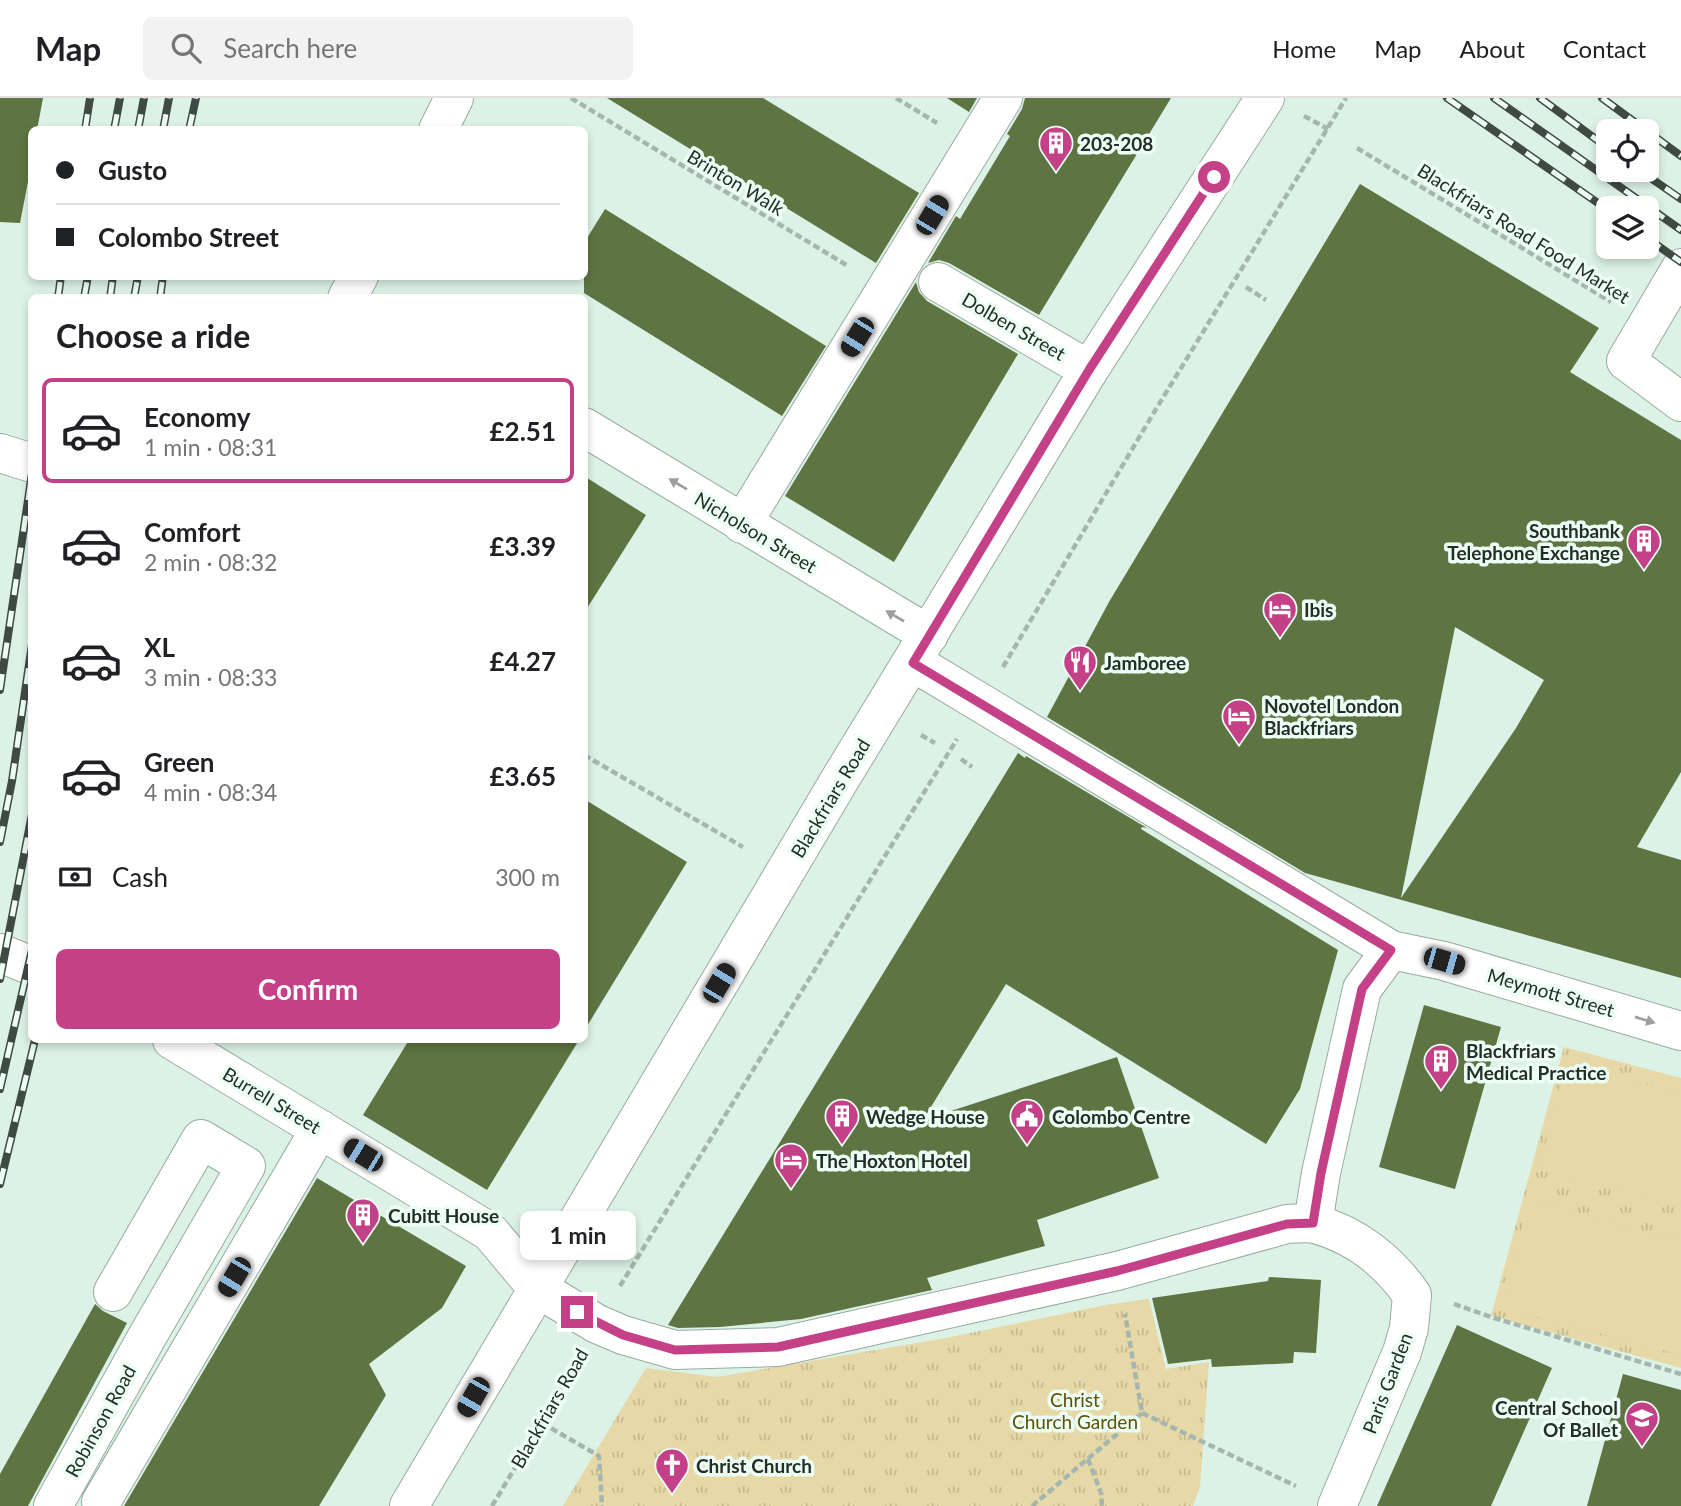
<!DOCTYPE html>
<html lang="en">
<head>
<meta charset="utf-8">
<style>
	body { margin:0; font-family:Lato,sans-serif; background:#f2f2f2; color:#202124; height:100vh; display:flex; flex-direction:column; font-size:26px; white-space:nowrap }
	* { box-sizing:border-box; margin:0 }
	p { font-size:23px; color:#757577 }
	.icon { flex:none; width:38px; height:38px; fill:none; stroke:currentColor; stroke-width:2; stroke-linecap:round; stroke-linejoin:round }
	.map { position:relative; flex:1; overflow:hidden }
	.details { position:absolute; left:28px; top:196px; width:560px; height:749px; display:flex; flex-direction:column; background:#fff; border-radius:10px; box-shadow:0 4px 10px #0003 }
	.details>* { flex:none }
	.hud { position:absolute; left:28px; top:28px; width:560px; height:154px; border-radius:10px; box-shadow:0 4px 10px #0003; display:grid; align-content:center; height:154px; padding:0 28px; background:#fff }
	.buttons { position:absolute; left:1596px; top:21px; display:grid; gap:14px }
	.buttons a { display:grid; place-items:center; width:63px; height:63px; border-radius:10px; background:#fff; box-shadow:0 4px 10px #0003; font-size:35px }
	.end { position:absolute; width:32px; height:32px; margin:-16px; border:9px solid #c44188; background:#fff; box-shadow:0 0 0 4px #fff }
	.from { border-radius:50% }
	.bubble { position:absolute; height:49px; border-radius:10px; background:#fff; box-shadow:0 4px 10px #0003; font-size:23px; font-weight:700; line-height:49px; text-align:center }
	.car { position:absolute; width:21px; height:42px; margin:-21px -10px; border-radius:9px; box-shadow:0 0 5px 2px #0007; background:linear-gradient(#222 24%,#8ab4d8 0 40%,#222 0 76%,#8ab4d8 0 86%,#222 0) }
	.hud b { display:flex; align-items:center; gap:24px; height:66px; font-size:26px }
	.hud b+b { border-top:2px solid #e0e0e0 }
	.hud i { width:18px; height:18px; background:#202124 }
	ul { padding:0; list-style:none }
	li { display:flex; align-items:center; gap:21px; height:105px; margin:0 14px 10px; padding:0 14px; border:4px solid transparent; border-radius:10px }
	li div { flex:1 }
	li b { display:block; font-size:26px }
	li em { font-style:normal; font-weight:700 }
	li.current { border-color:#c44188 }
	li>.icon { width:63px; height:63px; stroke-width:1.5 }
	h2 { padding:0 28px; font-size:32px; line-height:84px }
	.pay { display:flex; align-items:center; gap:18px; height:77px; padding:0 28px; font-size:26px }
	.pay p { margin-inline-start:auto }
	.action { display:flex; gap:14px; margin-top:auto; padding:14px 28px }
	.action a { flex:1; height:80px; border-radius:10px; background:#c44188; color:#fff; font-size:28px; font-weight:700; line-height:80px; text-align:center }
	header { display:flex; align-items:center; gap:42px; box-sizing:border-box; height:98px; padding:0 35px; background:#fff; border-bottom:2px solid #e0e0e0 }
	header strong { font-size:33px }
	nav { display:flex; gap:38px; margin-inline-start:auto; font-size:24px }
	.search { width:490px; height:63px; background:#f2f2f2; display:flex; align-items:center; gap:18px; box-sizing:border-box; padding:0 24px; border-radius:10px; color:#757577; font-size:26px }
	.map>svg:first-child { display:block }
	.park { fill:url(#park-tufts) }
	.pitch { fill:#e6d8a7 }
	.building { fill:#5e7442; fill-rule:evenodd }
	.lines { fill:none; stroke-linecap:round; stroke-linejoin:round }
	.minor-casing { stroke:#97aba0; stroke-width:40 }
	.major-casing { stroke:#97aba0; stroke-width:40 }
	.path { stroke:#a5b6ae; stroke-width:4.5; stroke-dasharray:7 3.5; stroke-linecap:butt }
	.minor { stroke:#fff; stroke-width:38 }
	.major { stroke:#fff; stroke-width:38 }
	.rail-casing { stroke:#404a45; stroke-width:8 }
	.rail { stroke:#edfff5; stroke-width:5; stroke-dasharray:16; stroke-linecap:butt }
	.oneway { fill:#9da09f }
	.route { stroke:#c44188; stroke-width:9 }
	.labels { text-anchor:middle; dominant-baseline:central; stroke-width:7; stroke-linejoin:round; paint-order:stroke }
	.poi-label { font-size:19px; font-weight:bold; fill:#252d29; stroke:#edfff5; text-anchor:start }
	.street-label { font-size:19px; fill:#252d29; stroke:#edfff5 }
	.park-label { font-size:19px; fill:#604f06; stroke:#edfff5 }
</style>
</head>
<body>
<header>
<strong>Map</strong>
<div class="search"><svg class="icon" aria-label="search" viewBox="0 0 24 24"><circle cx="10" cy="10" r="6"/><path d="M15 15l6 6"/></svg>Search here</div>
<nav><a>Home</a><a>Map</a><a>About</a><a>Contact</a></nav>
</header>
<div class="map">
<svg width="1681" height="1408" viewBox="0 0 1681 1408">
	<defs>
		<pattern id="park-tufts" width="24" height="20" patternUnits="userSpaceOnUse" patternTransform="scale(1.75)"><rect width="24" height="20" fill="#e6d8a7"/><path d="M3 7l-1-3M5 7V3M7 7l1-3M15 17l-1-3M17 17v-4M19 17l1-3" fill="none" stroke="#c5ba90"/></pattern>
	</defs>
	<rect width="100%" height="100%" fill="#ddf2e7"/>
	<path class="park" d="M1564,949L1681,980V1270L1491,1218Z
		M1149,1201L1166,1271L1209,1264L1200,1389L1193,1408H563L646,1270L717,1279L946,1240L1106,1207Z"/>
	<path class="pitch" d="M1566,965L1681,995V1110L1539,1072Z
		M1529,1103L1681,1142V1257L1501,1209Z"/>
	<path class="building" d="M0,0H43L37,32H32V63L20,125L0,124Z
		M607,0H763L919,95L876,165Z
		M947,0H977L969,14Z
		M1025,0H1171L1039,217L949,165L939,162L928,165L956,118L960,121L1010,38L1007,36L1022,11Z
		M1360,86L1599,230L1570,274L1681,342V674L1637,749L1681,762V880L1305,775L1047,619L1109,504ZM1455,529L1544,582L1516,630L1401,800Z
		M605,111L826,248L782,318L584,195V145Z
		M916,184L919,194L927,203L1018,256L894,464L785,398Z
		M584,378L646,417L584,515Z
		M1018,655L1025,660L1026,658L1147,730L1142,729L1141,731L1338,852L1300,991L1266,1046L1006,886L923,1022L1117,959L1159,1080L1037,1122L1045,1148L927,1180L932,1192L801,1221L720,1229L678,1230L668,1227Z
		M584,701L687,764L584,933Z
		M1424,907L1501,929L1455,1091L1379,1069Z
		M409,942H579L487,1092L363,1017Z
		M317,1080L466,1168L442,1210L369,1266L386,1297L319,1408H124Z
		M1269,1179L1321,1182L1316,1255L1294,1254L1293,1265L1212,1269L1211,1261L1168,1266L1152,1200L1268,1183Z
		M95,1206L103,1213L127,1225L28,1408H0V1376Z
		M1457,1227L1552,1270L1491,1408H1377Z
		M1623,1276L1681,1292V1408H1587Z"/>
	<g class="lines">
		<g class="minor-casing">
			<path id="minor" d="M438,32L454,0
				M1681,170L1626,263L1681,304
				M938,184L1089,272
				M347,200L359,178
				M584,329L929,537
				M0,355L32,365
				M742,426L1003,0
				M913,564L1391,852L1444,863L1681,933
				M0,855L32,868
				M172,942L490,1134L537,1190L597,1226L623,1237L675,1252L778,1249L1117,1173L1287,1126C1296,1126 1307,1124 1315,1126C1356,1137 1389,1164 1412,1197L1409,1230L1402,1254L1337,1408
				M1313,1125L1321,1075L1362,891L1391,852
				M101,1404L320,1031
				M53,1408L148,1237L246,1068L201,1041L113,1194"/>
		</g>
		<g class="major-casing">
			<path id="major" d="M409,1408L839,683L1089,272L1265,0"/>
		</g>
		<path class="path" d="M571,0L848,168
			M896,0L937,25
			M1304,18L1328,31
			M1357,50L1611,204
			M1246,189L1266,202
			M1003,569L1156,311L1346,0
			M921,637L935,645
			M584,657L743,749
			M961,661L972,669
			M620,1188L957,641
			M1454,1206L1494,1220L1681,1276
			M1142,1315L1296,1388
			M542,1325L599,1358L602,1408
			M1088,1361L1101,1395L1102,1408
			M492,1408L542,1325L575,1265
			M1032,1408L1142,1315L1125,1216"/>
		<use href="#minor" class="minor"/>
		<use href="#major" class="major"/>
		<g class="rail-casing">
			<path id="rail" d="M1447,0L1608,112
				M1494,0L1681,132
				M1540,0L1608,50
				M1602,0L1681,58
				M85,32L90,0
				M114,32L120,0
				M138,32L144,0
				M163,32L169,0
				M189,32L196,0
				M1639,72L1681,101
				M1647,140L1681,164
				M58,200L61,178
				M84,200L88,178
				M110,200L113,178
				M134,200L138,178
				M160,200L163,178
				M0,592L32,375
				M0,744L12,683L32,546
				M0,881L32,716
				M0,991L32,852
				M0,1086L35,942"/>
		</g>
		<use href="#rail" class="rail"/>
	</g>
	<defs><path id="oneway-solid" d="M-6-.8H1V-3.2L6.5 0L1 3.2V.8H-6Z" transform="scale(1.75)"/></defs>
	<g class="oneway">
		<use href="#oneway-solid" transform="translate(678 386) rotate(-149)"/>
		<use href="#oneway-solid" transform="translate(895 518) rotate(-150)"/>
		<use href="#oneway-solid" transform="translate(1645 922) rotate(17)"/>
	</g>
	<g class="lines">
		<path class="route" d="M577,1214L623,1237L675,1252L778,1249L1117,1173L1287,1126L1313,1125L1321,1075L1362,891L1391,852L913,565L1089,272L1214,79"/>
	</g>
	<defs>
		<g id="building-pin" transform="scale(1.75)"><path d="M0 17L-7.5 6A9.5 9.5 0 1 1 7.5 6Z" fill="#c44188" stroke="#edfff5"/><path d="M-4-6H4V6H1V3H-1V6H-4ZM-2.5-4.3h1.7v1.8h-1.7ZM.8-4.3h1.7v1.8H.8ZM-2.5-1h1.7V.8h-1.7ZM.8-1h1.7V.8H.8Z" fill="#fff"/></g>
		<g id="hotel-pin" transform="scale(1.75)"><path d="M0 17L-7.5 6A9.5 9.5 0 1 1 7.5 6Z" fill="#c44188" stroke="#edfff5"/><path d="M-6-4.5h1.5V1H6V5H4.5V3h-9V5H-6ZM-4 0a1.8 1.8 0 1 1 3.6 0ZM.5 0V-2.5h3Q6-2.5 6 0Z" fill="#fff"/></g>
		<g id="restaurant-pin" transform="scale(1.75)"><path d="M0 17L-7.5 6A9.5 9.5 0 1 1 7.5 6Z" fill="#c44188" stroke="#edfff5"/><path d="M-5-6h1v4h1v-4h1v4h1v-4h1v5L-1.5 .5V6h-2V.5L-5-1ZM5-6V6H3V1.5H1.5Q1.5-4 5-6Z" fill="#fff"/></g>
		<g id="civic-pin" transform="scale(1.75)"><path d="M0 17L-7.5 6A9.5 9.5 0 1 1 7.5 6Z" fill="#c44188" stroke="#edfff5"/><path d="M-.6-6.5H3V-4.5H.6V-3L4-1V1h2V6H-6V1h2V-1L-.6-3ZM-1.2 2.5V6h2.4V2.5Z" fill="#fff"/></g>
		<g id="university-pin" transform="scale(1.75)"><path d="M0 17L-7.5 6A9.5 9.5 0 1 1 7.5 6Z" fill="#c44188" stroke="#edfff5"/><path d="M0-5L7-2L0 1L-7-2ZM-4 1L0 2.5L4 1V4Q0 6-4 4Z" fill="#fff"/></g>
		<g id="church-pin" transform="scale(1.75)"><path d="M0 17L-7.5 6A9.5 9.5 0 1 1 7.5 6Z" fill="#c44188" stroke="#edfff5"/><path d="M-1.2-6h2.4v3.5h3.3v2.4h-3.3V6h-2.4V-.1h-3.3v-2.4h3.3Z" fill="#fff"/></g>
	</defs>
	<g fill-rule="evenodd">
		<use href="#building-pin" x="1056" y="45"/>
		<use href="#building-pin" x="1644" y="443"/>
		<use href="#hotel-pin" x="1280" y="511"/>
		<use href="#restaurant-pin" x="1080" y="564"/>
		<use href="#hotel-pin" x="1239" y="618"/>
		<use href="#building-pin" x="1441" y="963"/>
		<use href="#building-pin" x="842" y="1018"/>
		<use href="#civic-pin" x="1027" y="1018"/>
		<use href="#hotel-pin" x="791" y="1062"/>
		<use href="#building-pin" x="363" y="1117"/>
		<use href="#university-pin" x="1642" y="1320"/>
		<use href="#church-pin" x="672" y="1367"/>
	</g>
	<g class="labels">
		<g class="poi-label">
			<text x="1080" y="45">203-208</text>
			<text x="1620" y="432" text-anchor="end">Southbank<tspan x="1620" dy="22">Telephone Exchange</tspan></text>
			<text x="1304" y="511">Ibis</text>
			<text x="1104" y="564">Jamboree</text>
			<text x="1264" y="607">Novotel London<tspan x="1264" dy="22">Blackfriars</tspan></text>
			<text x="1466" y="952">Blackfriars<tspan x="1466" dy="22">Medical Practice</tspan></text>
			<text x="866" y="1018">Wedge House</text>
			<text x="1052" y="1018">Colombo Centre</text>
			<text x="816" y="1062">The Hoxton Hotel</text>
			<text x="388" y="1117">Cubitt House</text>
			<text x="1618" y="1309" text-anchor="end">Central School<tspan x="1618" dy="22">Of Ballet</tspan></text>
			<text x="696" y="1367">Christ Church</text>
		</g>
		<g class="street-label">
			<text transform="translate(736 84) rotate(31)">Brinton Walk</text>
			<text transform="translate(1524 135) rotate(32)">Blackfriars Road Food Market</text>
			<text transform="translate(1014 228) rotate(30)">Dolben Street</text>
			<text transform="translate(756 434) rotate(31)">Nicholson Street</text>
			<text transform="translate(830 700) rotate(-59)">Blackfriars Road</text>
			<text transform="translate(1551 894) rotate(16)">Meymott Street</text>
			<text transform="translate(272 1002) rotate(31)">Burrell Street</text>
			<text transform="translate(1387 1285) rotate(-69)">Paris Garden</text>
			<text transform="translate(549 1310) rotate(-60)">Blackfriars Road</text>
			<text transform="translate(100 1323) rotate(-61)">Robinson Road</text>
		</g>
		<g class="park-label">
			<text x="1075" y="1301">Christ<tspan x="1075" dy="22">Church Garden</tspan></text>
		</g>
	</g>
</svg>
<div class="buttons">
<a><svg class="icon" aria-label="locate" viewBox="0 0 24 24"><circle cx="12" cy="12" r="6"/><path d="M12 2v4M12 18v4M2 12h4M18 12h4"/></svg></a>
<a><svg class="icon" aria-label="layers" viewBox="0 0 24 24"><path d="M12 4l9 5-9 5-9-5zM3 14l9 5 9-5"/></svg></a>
</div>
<i class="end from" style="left:1214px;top:79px"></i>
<i class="end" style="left:577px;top:1214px"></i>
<div class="bubble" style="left:520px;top:1113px;width:116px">1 min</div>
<i class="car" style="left:932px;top:117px;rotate:31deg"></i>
<i class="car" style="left:857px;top:239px;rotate:212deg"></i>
<i class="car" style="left:1444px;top:863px;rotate:106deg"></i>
<i class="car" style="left:719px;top:885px;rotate:31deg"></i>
<i class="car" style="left:363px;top:1057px;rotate:301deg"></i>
<i class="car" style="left:234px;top:1179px;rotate:211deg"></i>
<i class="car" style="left:473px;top:1299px;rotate:210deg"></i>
<div class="hud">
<b><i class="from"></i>Gusto</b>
<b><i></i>Colombo Street</b>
</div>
<section class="details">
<h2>Choose a ride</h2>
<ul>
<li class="current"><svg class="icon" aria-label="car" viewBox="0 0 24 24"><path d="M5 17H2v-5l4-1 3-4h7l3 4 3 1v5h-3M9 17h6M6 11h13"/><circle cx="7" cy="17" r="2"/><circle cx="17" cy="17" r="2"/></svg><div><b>Economy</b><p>1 min · 08:31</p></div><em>£2.51</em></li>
<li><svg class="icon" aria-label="car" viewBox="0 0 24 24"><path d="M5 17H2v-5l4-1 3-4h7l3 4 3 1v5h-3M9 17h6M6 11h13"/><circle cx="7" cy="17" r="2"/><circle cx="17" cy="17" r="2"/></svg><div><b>Comfort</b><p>2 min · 08:32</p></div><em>£3.39</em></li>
<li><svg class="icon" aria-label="car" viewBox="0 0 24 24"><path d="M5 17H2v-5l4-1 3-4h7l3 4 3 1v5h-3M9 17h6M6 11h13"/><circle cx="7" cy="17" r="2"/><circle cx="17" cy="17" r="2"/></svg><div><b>XL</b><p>3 min · 08:33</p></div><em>£4.27</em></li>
<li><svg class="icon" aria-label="car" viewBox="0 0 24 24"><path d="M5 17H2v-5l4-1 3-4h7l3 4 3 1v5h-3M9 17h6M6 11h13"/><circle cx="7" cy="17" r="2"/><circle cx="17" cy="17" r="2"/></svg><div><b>Green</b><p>4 min · 08:34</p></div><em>£3.65</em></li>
</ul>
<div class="pay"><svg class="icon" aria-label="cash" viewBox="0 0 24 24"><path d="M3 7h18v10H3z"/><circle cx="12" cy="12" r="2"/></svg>Cash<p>300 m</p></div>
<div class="action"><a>Confirm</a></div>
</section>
</div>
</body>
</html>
